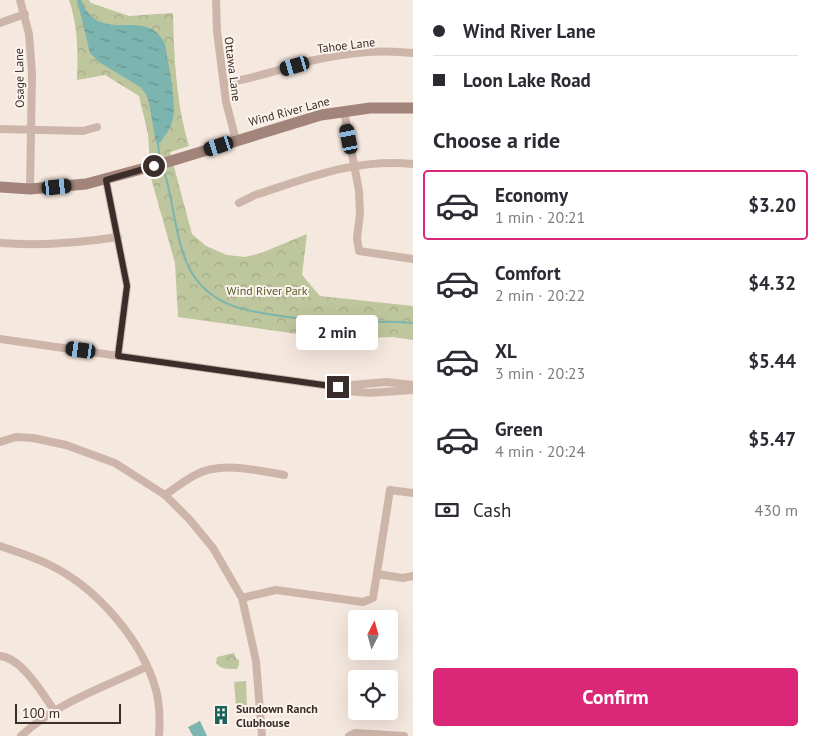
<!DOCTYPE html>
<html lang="en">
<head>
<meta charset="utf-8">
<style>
	body { margin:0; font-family:"PT Sans",sans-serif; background:#f2f2f3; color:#2b2b33; height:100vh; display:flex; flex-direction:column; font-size:19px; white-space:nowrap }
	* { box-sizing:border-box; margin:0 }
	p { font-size:16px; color:#7c7c81 }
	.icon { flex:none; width:28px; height:28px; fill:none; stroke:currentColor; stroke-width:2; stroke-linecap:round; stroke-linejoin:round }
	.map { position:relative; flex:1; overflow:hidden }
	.side { display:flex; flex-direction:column; background:#fff; width:405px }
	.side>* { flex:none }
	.top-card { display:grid; align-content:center; height:110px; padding:0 20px; background:#fff }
	.needle { width:32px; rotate:6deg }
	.fabs { position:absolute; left:348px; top:610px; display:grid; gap:10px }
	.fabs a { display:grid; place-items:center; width:50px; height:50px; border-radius:5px; background:#fff; box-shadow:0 5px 20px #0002; font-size:25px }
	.scale { position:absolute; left:15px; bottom:12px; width:106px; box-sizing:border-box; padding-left:5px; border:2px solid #3b2d2a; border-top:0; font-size:14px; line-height:18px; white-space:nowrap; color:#3b2d2a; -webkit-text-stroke:4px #fcf3ec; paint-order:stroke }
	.end { position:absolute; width:22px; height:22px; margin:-11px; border:6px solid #3b2d2a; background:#fff; box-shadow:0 0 0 2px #fff }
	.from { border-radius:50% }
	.bubble { position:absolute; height:35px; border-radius:5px; background:#fff; box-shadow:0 5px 20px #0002; font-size:16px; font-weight:700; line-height:35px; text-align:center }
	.car { position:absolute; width:15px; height:30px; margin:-15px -8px; border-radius:6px; box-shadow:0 0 4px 1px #0007; background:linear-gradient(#222 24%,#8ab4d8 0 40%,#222 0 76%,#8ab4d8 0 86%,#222 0) }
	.top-card b { display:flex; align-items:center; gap:18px; height:48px; font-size:19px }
	.top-card b+b { border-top:1px solid #e1e1e2 }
	.top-card i { width:12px; height:12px; background:#2b2b33 }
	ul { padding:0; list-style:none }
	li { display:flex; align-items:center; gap:15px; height:70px; margin:0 10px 8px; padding:0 10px; border:2px solid transparent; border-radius:5px }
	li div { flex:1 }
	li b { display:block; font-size:19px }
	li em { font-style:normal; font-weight:700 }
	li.current { border-color:#db2777 }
	li>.icon { width:45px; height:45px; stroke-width:1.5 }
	h2 { padding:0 20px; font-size:22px; line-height:60px }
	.pay { display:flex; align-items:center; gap:12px; height:55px; padding:0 20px; font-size:19px }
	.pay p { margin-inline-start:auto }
	.cta { display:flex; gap:10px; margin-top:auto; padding:10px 20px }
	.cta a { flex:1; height:58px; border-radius:5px; background:#db2777; color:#fff; font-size:20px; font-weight:700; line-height:58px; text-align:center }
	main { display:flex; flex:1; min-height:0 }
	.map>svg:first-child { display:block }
	.grass { fill:#bec69d }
	.forest { fill:url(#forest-crowns) }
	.water { fill:url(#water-ripples) }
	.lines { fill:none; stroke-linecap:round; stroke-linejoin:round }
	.stream { stroke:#7cb4af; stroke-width:2 }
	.street { stroke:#ceb5aa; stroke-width:8 }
	.secondary { stroke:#a3847a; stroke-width:11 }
	.route { stroke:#3b2d2a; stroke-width:6 }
	.labels { text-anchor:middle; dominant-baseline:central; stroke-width:4; stroke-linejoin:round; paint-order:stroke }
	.street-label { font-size:12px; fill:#3b2d2a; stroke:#fcf3ec }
	.park-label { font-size:12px; fill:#515c2b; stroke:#fcf3ec }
	.poi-label { font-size:12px; font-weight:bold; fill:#3b2d2a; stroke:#fcf3ec; text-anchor:start }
</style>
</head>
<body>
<main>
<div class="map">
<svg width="413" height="736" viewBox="0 0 413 736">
	<defs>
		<pattern id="forest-crowns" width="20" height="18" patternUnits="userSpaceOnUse" patternTransform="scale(1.25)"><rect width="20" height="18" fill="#bec69d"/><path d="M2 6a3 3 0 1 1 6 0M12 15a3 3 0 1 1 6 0" fill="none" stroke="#a4aa87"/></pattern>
		<pattern id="water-ripples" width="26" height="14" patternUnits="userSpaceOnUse" patternTransform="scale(1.25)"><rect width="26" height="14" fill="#7cb4af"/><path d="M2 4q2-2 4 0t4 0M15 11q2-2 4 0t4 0" fill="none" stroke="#67938f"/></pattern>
	</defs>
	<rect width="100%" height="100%" fill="#f5e8df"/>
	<path class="grass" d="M246,681L247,706H236L234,682Z"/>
	<path class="forest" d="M69,0H89L91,3L129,16L173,13C174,58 176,103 189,146L170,152L192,234L206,246L227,255L245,257L261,253L307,234L302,275L320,296L413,306V340L392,337L333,339L178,317L175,263L151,178L148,134L139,96L105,75L77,80C78,53 78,26 69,0Z
		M234,653L236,658L239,660V665L237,669C229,669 221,670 216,663L217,657Z"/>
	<path class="water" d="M77,0H81C100,48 146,4 165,44C168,62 178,107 172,122C170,130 164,136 160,143H156L149,103L146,94L140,87L99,62L90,53Z
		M200,721L207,736H193L188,727Z"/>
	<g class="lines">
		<path class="stream" d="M158,143L159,153
			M165,174C174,204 176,247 192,273C213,308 251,312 288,317C303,319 318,322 333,322C360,323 387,320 413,323"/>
		<path class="street" d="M20,0L29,34L32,73L30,189
			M216,0L217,31L226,102L236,140
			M0,23L25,14
			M224,83C253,79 281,69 310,61C343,53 379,49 413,53
			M344,111L359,191L360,214L357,238L359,251L413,259
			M0,129L83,131L97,127
			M106,180L127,286L118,356
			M239,203L255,195C308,178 356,158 413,164
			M0,243C40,246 79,243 118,237
			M0,339L337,387C362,397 387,391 413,390
			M339,386L387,382L413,385
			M0,442L16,437L33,438L66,445L115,463L165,495L190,520L213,548L242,598L256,661L262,736
			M165,495C175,488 184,481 195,475C220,461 257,470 284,475
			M0,546C17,552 34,557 50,565C97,588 142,640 156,690C160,705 160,721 159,736
			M377,574L403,578L413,576
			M242,598L276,590L363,602L373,598L390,490L413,493
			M0,656C22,658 42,693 54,710
			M21,736C57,702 103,688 146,667
			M349,736L355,733L404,736"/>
		<path class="secondary" d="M0,187L30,189L86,184L171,161L321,115L370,108H413"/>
	</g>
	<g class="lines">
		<path class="route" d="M154,166L106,180L127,286L118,356L338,387"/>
	</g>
	<defs>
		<g id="building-bare" transform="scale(1.5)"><path d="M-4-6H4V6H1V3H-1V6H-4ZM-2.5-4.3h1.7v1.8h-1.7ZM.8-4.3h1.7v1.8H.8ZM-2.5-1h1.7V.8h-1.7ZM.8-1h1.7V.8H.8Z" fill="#1b615c" stroke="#fcf3ec" stroke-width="2.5" paint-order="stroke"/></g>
	</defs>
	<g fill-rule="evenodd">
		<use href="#building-bare" x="221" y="715"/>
	</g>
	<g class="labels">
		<g class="street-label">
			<text transform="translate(346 45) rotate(-7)">Tahoe Lane</text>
			<text transform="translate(233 69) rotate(83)">Ottawa Lane</text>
			<text transform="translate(19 78) rotate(-91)">Osage Lane</text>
			<text transform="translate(289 111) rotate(-15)">Wind River Lane</text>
		</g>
		<g class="park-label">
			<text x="267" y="290">Wind River Park</text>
		</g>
		<g class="poi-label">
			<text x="236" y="708">Sundown Ranch<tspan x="236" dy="14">Clubhouse</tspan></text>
		</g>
	</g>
</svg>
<div class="fabs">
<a><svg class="needle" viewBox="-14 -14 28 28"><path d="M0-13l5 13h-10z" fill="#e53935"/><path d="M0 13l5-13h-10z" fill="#7c7c81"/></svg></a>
<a><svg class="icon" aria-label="locate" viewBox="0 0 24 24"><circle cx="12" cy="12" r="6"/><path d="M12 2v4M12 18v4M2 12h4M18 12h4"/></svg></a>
</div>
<div class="scale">100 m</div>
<i class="end from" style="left:154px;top:166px"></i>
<i class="end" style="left:338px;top:387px"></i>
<div class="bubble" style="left:296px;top:315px;width:82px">2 min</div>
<i class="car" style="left:295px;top:66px;rotate:254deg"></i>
<i class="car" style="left:349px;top:139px;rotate:349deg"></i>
<i class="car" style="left:219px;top:146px;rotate:252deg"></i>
<i class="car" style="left:57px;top:187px;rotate:84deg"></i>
<i class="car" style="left:81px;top:350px;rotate:278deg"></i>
</div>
<section class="side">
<div class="top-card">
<b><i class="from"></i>Wind River Lane</b>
<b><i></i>Loon Lake Road</b>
</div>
<h2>Choose a ride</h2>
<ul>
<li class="current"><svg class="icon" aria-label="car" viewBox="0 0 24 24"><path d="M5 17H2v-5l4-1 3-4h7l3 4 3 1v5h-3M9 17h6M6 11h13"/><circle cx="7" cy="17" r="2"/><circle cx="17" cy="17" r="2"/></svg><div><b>Economy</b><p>1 min · 20:21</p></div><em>$3.20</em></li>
<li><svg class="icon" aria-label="car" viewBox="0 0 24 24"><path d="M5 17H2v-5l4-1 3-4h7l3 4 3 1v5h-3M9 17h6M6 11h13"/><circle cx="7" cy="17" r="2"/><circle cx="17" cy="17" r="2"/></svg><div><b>Comfort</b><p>2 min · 20:22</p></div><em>$4.32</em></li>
<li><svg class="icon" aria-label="car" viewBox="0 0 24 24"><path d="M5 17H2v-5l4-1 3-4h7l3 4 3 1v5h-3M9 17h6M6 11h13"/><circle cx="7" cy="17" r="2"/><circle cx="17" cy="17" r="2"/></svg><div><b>XL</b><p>3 min · 20:23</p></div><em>$5.44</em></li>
<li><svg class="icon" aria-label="car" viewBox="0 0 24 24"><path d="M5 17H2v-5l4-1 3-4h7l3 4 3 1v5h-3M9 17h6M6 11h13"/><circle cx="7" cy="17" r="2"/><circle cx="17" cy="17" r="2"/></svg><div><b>Green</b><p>4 min · 20:24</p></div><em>$5.47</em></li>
</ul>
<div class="pay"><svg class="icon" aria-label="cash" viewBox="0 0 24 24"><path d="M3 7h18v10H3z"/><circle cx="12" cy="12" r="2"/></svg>Cash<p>430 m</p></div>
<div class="cta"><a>Confirm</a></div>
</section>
</main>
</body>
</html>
